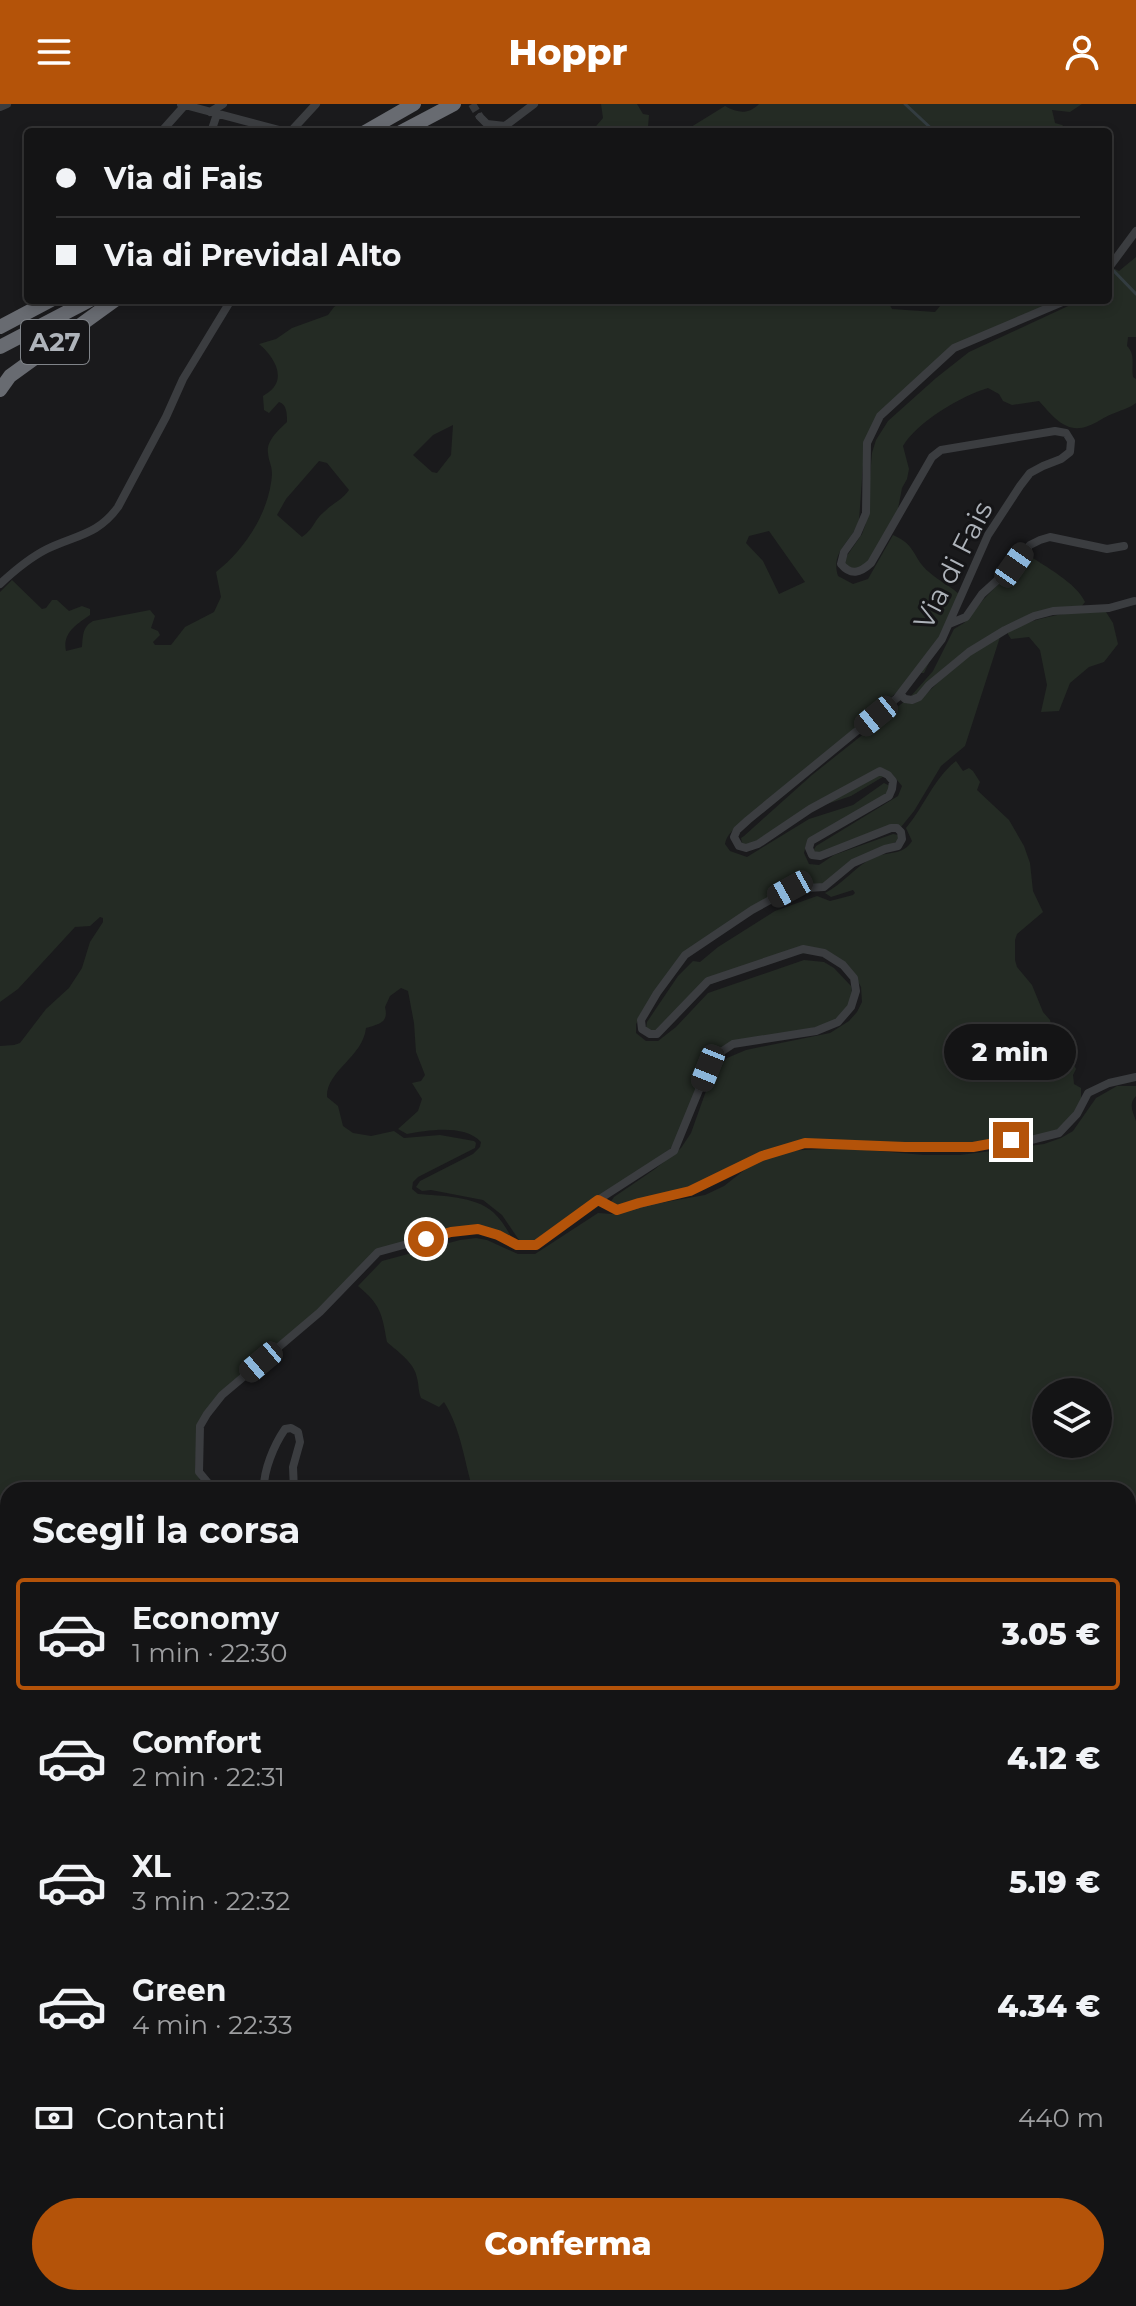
<!DOCTYPE html>
<html lang="it">
<head>
<meta charset="utf-8">
<style>
	body { margin:0; font-family:Montserrat,sans-serif; background:#212122; color:#f1f3f6; height:100vh; display:flex; flex-direction:column; font-size:30px; white-space:nowrap }
	* { box-sizing:border-box; margin:0 }
	p { font-size:26px; color:#9d9ea0 }
	.icon { flex:none; width:44px; height:44px; fill:none; stroke:currentColor; stroke-width:2; stroke-linecap:round; stroke-linejoin:round }
	.map { position:relative; flex:1; overflow:hidden }
	.side { position:absolute; left:0px; top:1378px; width:1136px; height:824px; display:flex; flex-direction:column; background:#141415; border-radius:24px 24px 0 0; box-shadow:0 4px 12px #0003,0 0 0 2px #333334 }
	.side>* { flex:none }
	.top-card { position:absolute; left:24px; top:24px; width:1088px; height:176px; border-radius:8px; box-shadow:0 4px 12px #0003,0 0 0 2px #333334; display:grid; align-content:center; height:176px; padding:0 32px; background:#141415 }
	.tools { position:absolute; left:1032px; top:1274px; display:grid; gap:16px }
	.tools a { display:grid; place-items:center; width:80px; height:80px; border-radius:50%; background:#141415; box-shadow:0 4px 12px #0003,0 0 0 2px #333334; font-size:40px }
	.end { position:absolute; width:36px; height:36px; margin:-18px; border:10px solid #b45309; background:#fff; box-shadow:0 0 0 4px #fff }
	.from { border-radius:50% }
	.bubble { position:absolute; height:56px; border-radius:28px; background:#141415; box-shadow:0 4px 12px #0003,0 0 0 2px #333334; font-size:26px; font-weight:800; line-height:56px; text-align:center }
	.car { position:absolute; width:24px; height:48px; margin:-24px -12px; border-radius:10px; box-shadow:0 0 6px 2px #0007; background:linear-gradient(#222 24%,#8ab4d8 0 40%,#222 0 76%,#8ab4d8 0 86%,#222 0) }
	.top-card b { display:flex; align-items:center; gap:28px; height:76px; font-size:30px }
	.top-card b+b { border-top:2px solid #333334 }
	.top-card i { width:20px; height:20px; background:#f1f3f6 }
	ul { padding:0; list-style:none }
	li { display:flex; align-items:center; gap:24px; height:112px; margin:0 16px 12px; padding:0 16px; border:4px solid transparent; border-radius:8px }
	li div { flex:1 }
	li b { display:block; font-size:30px }
	li em { font-style:normal; font-weight:800 }
	li.current { border-color:#b45309 }
	li>.icon { width:72px; height:72px; stroke-width:1.5 }
	h2 { padding:0 32px; font-size:36px; line-height:96px }
	.pay { display:flex; align-items:center; gap:20px; height:88px; padding:0 32px; font-size:30px }
	.pay p { margin-inline-start:auto }
	.button { display:flex; gap:16px; margin-top:auto; padding:16px 32px }
	.button a { flex:1; height:92px; border-radius:48px; background:#b45309; color:#fff; font-size:32px; font-weight:800; line-height:92px; text-align:center }
	header { display:flex; justify-content:space-between; align-items:center; height:104px; padding:0 32px; background:#b45309; color:#fff; font-size:36px; font-weight:800 }
	.map>svg:first-child { display:block }
	.green { fill:#242b24; fill-rule:evenodd }
	.lines { fill:none; stroke-linecap:round; stroke-linejoin:round }
	.stream { stroke:#333c40; stroke-width:3 }
	.street-tunnel { stroke:#38393c; stroke-width:8; stroke-dasharray:8 4; stroke-linecap:butt }
	.street { stroke:#3b3d40; stroke-width:8 }
	.highway { stroke:#686b71; stroke-width:14 }
	.route { stroke:#b45309; stroke-width:10 }
	.labels { text-anchor:middle; dominant-baseline:central; stroke-width:6; stroke-linejoin:round; paint-order:stroke }
	.shield { fill:#151517; stroke:#808489; stroke-width:2 }
	.shield-label { font-size:26px; font-weight:bold; fill:#aeb3ba }
	.street-label { font-size:28px; fill:#aeb3ba; stroke:#151517 }
</style>
</head>
<body>
<header><svg class="icon" aria-label="menu" viewBox="0 0 24 24"><path d="M4 6h16M4 12h16M4 18h16"/></svg>Hoppr<svg class="icon" aria-label="person" viewBox="0 0 24 24"><circle cx="12" cy="8" r="4"/><path d="M4 21q1-7 8-7t8 7"/></svg></header>
<div class="map">
<svg width="1136" height="2202" viewBox="0 0 1136 2202">
	<rect width="100%" height="100%" fill="#1a1a1c"/>
	<path class="green" d="M601,0H637L643,10L649,11L648,23L643,28H591L603,14Z
		M759,0H1082L1070,8L1052,6L1055,19L1062,21L1070,28H694L691,23L725,2C738,9 748,11 759,0Z
		M1136,153V233H1128L1127,242C1136,251 1131,260 1133,273L1136,275V299C1128,305 1121,306 1112,310C1104,313 1097,319 1088,322C1066,331 1052,311 1039,297L1012,301L1003,297L999,290L988,284C961,292 917,318 903,342L909,365L907,375L902,384L897,410L866,465L847,467L844,456L862,430L866,419L872,349L876,336L888,317L936,274L969,248L1081,196H1108V172L1115,165L1119,167Z
		M345,196H887L892,205L935,208L945,196H1064L955,247L879,316L864,347L859,417C852,438 830,447 838,472L853,480L868,475L893,431C917,441 912,454 929,468C939,477 951,482 961,492L924,569H919L757,710C745,718 728,725 725,740L730,747L747,753L809,715L853,701L884,679L890,682L891,688L806,741L804,749L809,760L819,761L834,751L893,730L899,731V736L821,781L786,788L692,847L643,909L636,920V929L646,937H658L676,923L708,889L804,856L824,858L834,864L851,882L853,896L835,919L737,940L719,948L679,1035L670,1045L551,1132L523,1142L502,1111L483,1096L431,1086L422,1087L416,1083L420,1077L473,1050L480,1043L481,1038C465,1020 428,1026 407,1030L398,1025L418,1007L422,995L412,979L421,977L425,971L416,948L414,919L408,887L401,884L390,892L385,903C389,919 379,920 366,924C363,953 326,967 327,993L338,1002L343,1022L353,1029L371,1032L394,1027L404,1034L440,1031L474,1037L476,1039L475,1044L418,1073L413,1078L412,1085L418,1090C441,1092 475,1092 493,1108C503,1117 509,1129 515,1140L502,1133L471,1127L379,1150L221,1294L198,1329L195,1364L204,1386H8V1739L0,1732V942L14,941L20,939L46,905L69,884L82,864L90,838L103,818V814L100,813L90,822L75,823L18,885L0,898V488L12,476L42,505L46,504L52,496H57L69,507L82,502L90,505V511C77,520 62,529 66,547L82,543C83,533 82,523 93,517L150,506L155,512L151,524L158,527L160,531L153,538L155,541H171L185,523L214,508L221,493L216,468C243,447 266,413 271,379C274,362 269,361 268,349C266,336 280,325 287,318C287,311 287,300 279,298L269,309L264,306L263,292C267,289 271,287 274,283C285,268 270,249 259,240L276,235L292,224L328,211L334,203ZM453,321L451,351L437,369L432,368L413,351L433,331ZM319,357L327,359L349,386C342,396 333,399 324,408C313,417 315,424 302,433L277,411L286,395ZM769,427L805,478L779,490L763,457L746,439L749,432Z
		M1027,450C1044,462 1077,479 1085,498L1081,503L1015,517L919,590L911,592L933,567L954,525L964,519L982,497Z
		M1082,508H1106L1113,519L1118,540L1104,558L1089,563L1070,579L1059,607L1041,608L1047,581L1040,546L1029,533L1011,535L1006,527C1031,516 1054,510 1082,508Z
		M1001,530L965,642L941,662L914,707L901,723L818,751L813,747L816,742L898,692L902,682L892,670L886,671L851,692L815,704L747,742L742,739L741,734L744,732L812,671L905,597L913,600L920,596L959,558Z
		M956,657L963,667L969,664L973,667L980,678L977,686L1009,716L1024,742L1030,759L1033,787L1043,808L1017,830L1015,836V856L1017,863L1032,881L1043,908L1050,916L1055,938L1069,951L1076,965L1073,971L1074,980L1081,984V1005L1069,1023L1015,1038L781,1043L705,1085L617,1106L610,1099L614,1093L655,1065L681,1044L691,1029L711,973L727,954L746,946L830,929L849,917L857,908L862,898L861,883L857,876L837,855L808,849L795,850L708,881L654,930L646,924L647,918L678,872L693,857L700,858L718,843L775,807L817,792L830,797L853,791L855,789L853,786L831,793L825,789C843,780 855,763 872,754C887,747 903,752 912,737L906,724C924,703 934,674 956,657Z
		M1117,982H1136V992C1128,1000 1133,1008 1136,1017V1980L1128,1972V1386H473C464,1356 461,1325 444,1298L439,1303L421,1294C418,1286 419,1281 417,1274C415,1259 397,1247 387,1238C382,1210 381,1201 358,1182L382,1157L460,1136L476,1134L487,1136L518,1150H535L598,1109L612,1110L643,1102L705,1091L724,1082L756,1057L784,1047L844,1044L924,1051H960L1044,1040L1061,1034L1073,1027L1096,994ZM1046,1288H1098V1340H1046Z
		M0,1756L2,1758L0,1770L8,1779V1906L0,1899Z
		M1128,1987L1136,1994V2202H1132L1133,2171L1128,2116Z
		M192,2194H291L290,2197L296,2202H191Z
		M1015,2194H1122L1121,2202H998V2198H1014Z"/>
	<g class="lines">
		<path class="stream" d="M905,0L935,28
			M1111,164L1136,190
			M0,1689L8,1695
			M245,2194V2202
			M618,2198L625,2202"/>
		<path class="street-tunnel" d="M472,0L480,13"/>
		<path class="street" d="M181,0L287,28L293,25L316,0
			M0,3L7,0
			M210,8L223,0
			M480,13L487,20L505,22L534,0
			M161,28L185,1
			M211,28L217,10
			M1108,165L1136,127
			M0,480C15,466 29,454 47,445C76,431 98,431 118,403L166,313L183,275L231,196
			M949,520L966,513L982,490L1014,461L1023,448L1030,441L1040,436L1050,433L1107,445L1124,442
			M900,590L905,595L912,596L919,593L929,581L969,548L1005,526L1034,512L1053,507L1109,504L1134,497
			M598,1096L617,1106L690,1087L762,1052L805,1039L905,1043H973L1011,1036H1031L1059,1029L1077,1010L1088,989L1109,979L1136,973
			M214,1386L199,1368L200,1322L207,1310L222,1291L320,1208L378,1148L451,1128L478,1125L498,1131L517,1141H536L598,1096L674,1047L708,964L721,948L733,940L816,927L838,918L851,903L856,887L854,874L843,861L824,849L803,845L708,877L657,930H650L642,925L641,916L657,889L685,851L752,806L790,785L824,783L853,759L885,745L898,742L902,735L901,728L897,724H891L820,752L812,751L809,744L811,737L889,692L892,685L893,677L888,671L880,667L810,705L758,740L746,744L739,742L734,733L737,726L748,716L897,594L942,535L988,431L1020,382L1030,369L1043,362L1061,355L1070,348L1071,337L1066,329L1055,327L941,346L932,353L871,459C860,469 851,472 841,460L844,448L857,430L866,409L867,339L880,312L954,244L1067,196
			M264,1386C263,1367 274,1341 285,1325L291,1324L298,1328L300,1338L293,1363L294,1386
			M1128,1978L1136,1986
			M481,2202L501,2194
			M1124,2202L1125,2194"/>
		<path class="highway" d="M365,28L414,0
			M401,28L454,0
			M0,223L51,196
			M0,243L90,196
			M0,286L10,272L115,196"/>
	</g>
	<g class="lines">
		<path class="route" d="M426,1135L451,1128L478,1125L498,1131L517,1141H536L598,1096L617,1106L639,1099L690,1087L762,1052L805,1039L905,1043H973L1011,1036"/>
	</g>
	<g class="labels">
		<rect class="shield" x="21" y="216" width="68" height="44" rx="6"/>
		<g class="shield-label">
			<text x="55" y="238">A27</text>
		</g>
		<g class="street-label">
			<text transform="translate(953 461) rotate(-63)">Via di Fais</text>
		</g>
	</g>
</svg>
<div class="tools">
<a><svg class="icon" aria-label="layers" viewBox="0 0 24 24"><path d="M12 4l9 5-9 5-9-5zM3 14l9 5 9-5"/></svg></a>
</div>
<i class="end from" style="left:426px;top:1135px"></i>
<i class="end" style="left:1011px;top:1036px"></i>
<div class="bubble" style="left:944px;top:920px;width:132px">2 min</div>
<i class="car" style="left:1014px;top:461px;rotate:35deg"></i>
<i class="car" style="left:876px;top:612px;rotate:231deg"></i>
<i class="car" style="left:790px;top:785px;rotate:241deg"></i>
<i class="car" style="left:708px;top:964px;rotate:202deg"></i>
<i class="car" style="left:261px;top:1258px;rotate:230deg"></i>
<div class="top-card">
<b><i class="from"></i>Via di Fais</b>
<b><i></i>Via di Previdal Alto</b>
</div>
<section class="side">
<h2>Scegli la corsa</h2>
<ul>
<li class="current"><svg class="icon" aria-label="car" viewBox="0 0 24 24"><path d="M5 17H2v-5l4-1 3-4h7l3 4 3 1v5h-3M9 17h6M6 11h13"/><circle cx="7" cy="17" r="2"/><circle cx="17" cy="17" r="2"/></svg><div><b>Economy</b><p>1 min · 22:30</p></div><em>3.05 €</em></li>
<li><svg class="icon" aria-label="car" viewBox="0 0 24 24"><path d="M5 17H2v-5l4-1 3-4h7l3 4 3 1v5h-3M9 17h6M6 11h13"/><circle cx="7" cy="17" r="2"/><circle cx="17" cy="17" r="2"/></svg><div><b>Comfort</b><p>2 min · 22:31</p></div><em>4.12 €</em></li>
<li><svg class="icon" aria-label="car" viewBox="0 0 24 24"><path d="M5 17H2v-5l4-1 3-4h7l3 4 3 1v5h-3M9 17h6M6 11h13"/><circle cx="7" cy="17" r="2"/><circle cx="17" cy="17" r="2"/></svg><div><b>XL</b><p>3 min · 22:32</p></div><em>5.19 €</em></li>
<li><svg class="icon" aria-label="car" viewBox="0 0 24 24"><path d="M5 17H2v-5l4-1 3-4h7l3 4 3 1v5h-3M9 17h6M6 11h13"/><circle cx="7" cy="17" r="2"/><circle cx="17" cy="17" r="2"/></svg><div><b>Green</b><p>4 min · 22:33</p></div><em>4.34 €</em></li>
</ul>
<div class="pay"><svg class="icon" aria-label="cash" viewBox="0 0 24 24"><path d="M3 7h18v10H3z"/><circle cx="12" cy="12" r="2"/></svg>Contanti<p>440 m</p></div>
<div class="button"><a>Conferma</a></div>
</section>
</div>
</body>
</html>
